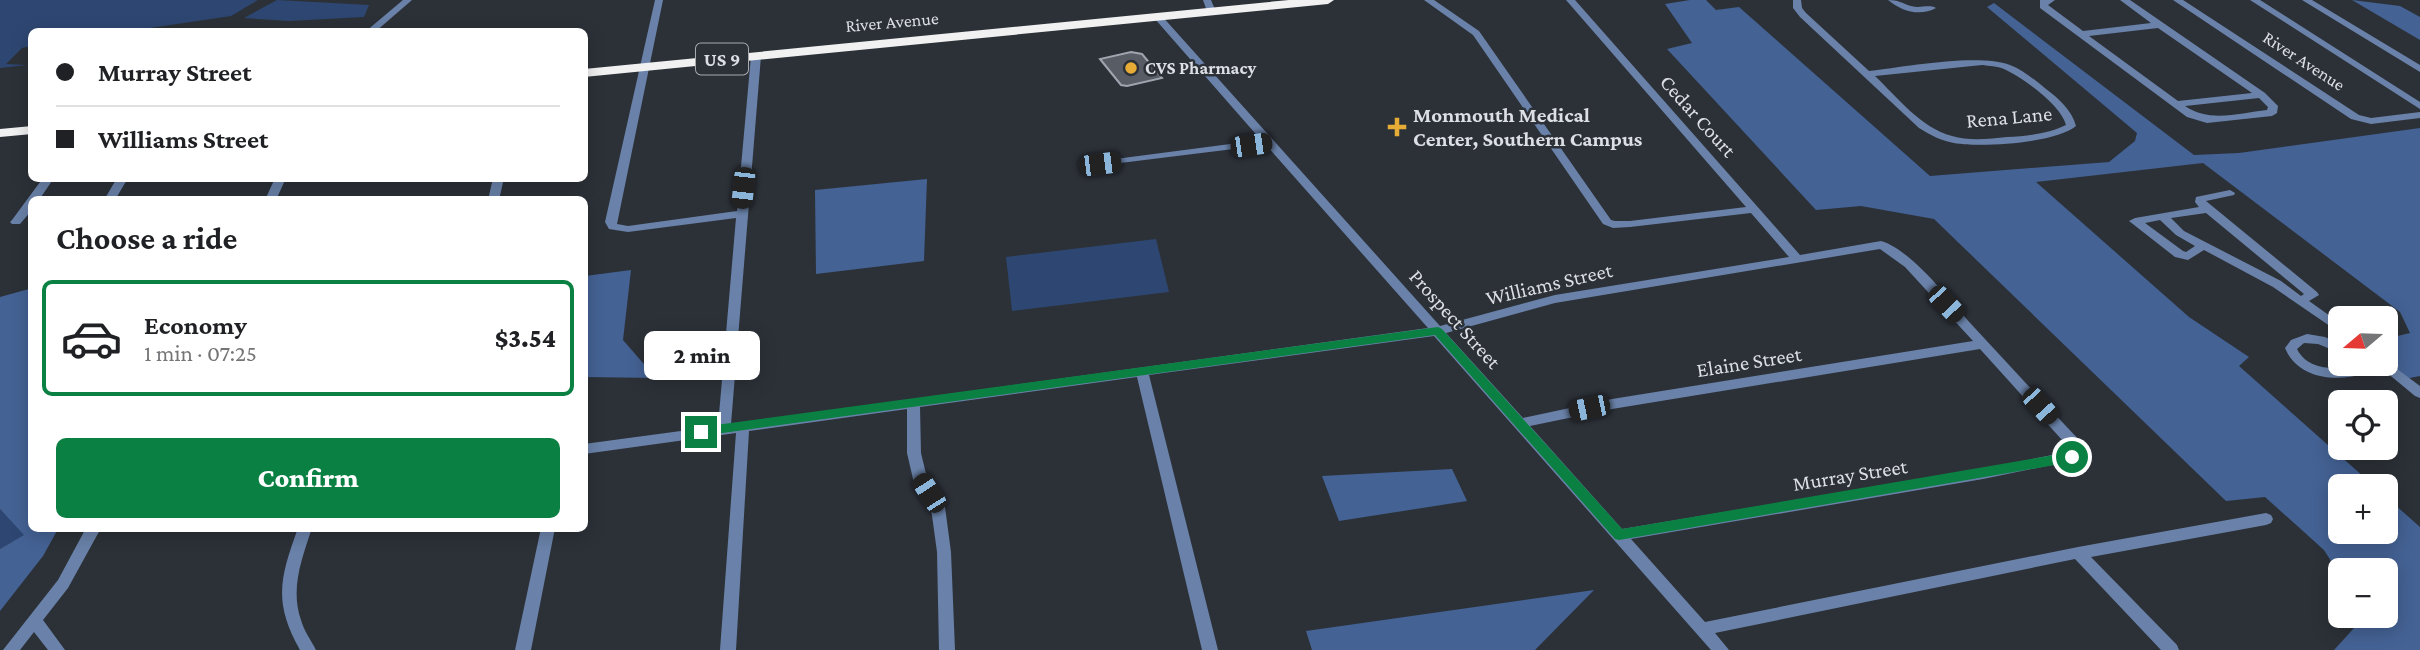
<!DOCTYPE html>
<html lang="en">
<head>
<meta charset="utf-8">
<style>
	body { margin:0; font-family:"Crimson Pro",serif; background:#f6f6f6; color:#202124; height:100vh; display:flex; flex-direction:column; font-size:26px; white-space:nowrap }
	* { box-sizing:border-box; margin:0 }
	p { font-size:23px; color:#757577 }
	.icon { flex:none; width:38px; height:38px; fill:none; stroke:currentColor; stroke-width:2; stroke-linecap:round; stroke-linejoin:round }
	.map { position:relative; flex:1; overflow:hidden }
	.panel { position:absolute; left:28px; top:196px; width:560px; height:336px; display:flex; flex-direction:column; background:#fff; border-radius:10px; box-shadow:0 4px 18px #0003 }
	.panel>* { flex:none }
	.top-card { position:absolute; left:28px; top:28px; width:560px; height:154px; border-radius:10px; box-shadow:0 4px 18px #0003; display:grid; align-content:center; height:154px; padding:0 28px; background:#fff }
	.needle { width:46px; rotate:251deg }
	.fabs { position:absolute; left:2328px; top:306px; display:grid; gap:14px }
	.fabs a { display:grid; place-items:center; width:70px; height:70px; border-radius:10px; background:#fff; box-shadow:0 4px 18px #0003; font-size:35px }
	.end { position:absolute; width:32px; height:32px; margin:-16px; border:9px solid #0b8043; background:#fff; box-shadow:0 0 0 4px #fff }
	.from { border-radius:50% }
	.bubble { position:absolute; height:49px; border-radius:10px; background:#fff; box-shadow:0 4px 18px #0003; font-size:23px; font-weight:800; line-height:49px; text-align:center }
	.car { position:absolute; width:21px; height:42px; margin:-21px -10px; border-radius:9px; box-shadow:0 0 5px 2px #0007; background:linear-gradient(#222 24%,#8ab4d8 0 40%,#222 0 76%,#8ab4d8 0 86%,#222 0) }
	.top-card b { display:flex; align-items:center; gap:24px; height:66px; font-size:26px }
	.top-card b+b { border-top:2px solid #e0e0e0 }
	.top-card i { width:18px; height:18px; background:#202124 }
	ul { padding:0; list-style:none }
	li { display:flex; align-items:center; gap:21px; height:116px; margin:0 14px 10px; padding:0 14px; border:4px solid transparent; border-radius:10px }
	li div { flex:1 }
	li b { display:block; font-size:26px }
	li em { font-style:normal; font-weight:800 }
	li.active { border-color:#0b8043 }
	li>.icon { width:63px; height:63px; stroke-width:1.5 }
	h2 { padding:0 28px; font-size:32px; line-height:84px }
	.primary-button { display:flex; gap:14px; margin-top:auto; padding:14px 28px }
	.primary-button a { flex:1; height:80px; border-radius:10px; background:#0b8043; color:#fff; font-size:28px; font-weight:800; line-height:80px; text-align:center }
	.map>svg:first-child { display:block }
	.green { fill:#2e4772 }
	.forest { fill:#446294 }
	.building { fill:#575c65; stroke:#9fa5ae; stroke-width:2 }
	.lines { fill:none; stroke-linecap:round; stroke-linejoin:round }
	.minor { fill:#6a82a9; fill-rule:evenodd }
	.highway { fill:#f1f1f1; fill-rule:evenodd }
	.route { fill:#0b8043 }
	.poi-dot { fill:#e6ac36; stroke:#2c3138; stroke-width:2.5 }
	.labels { text-anchor:middle; dominant-baseline:central; stroke-width:5; stroke-linejoin:round; paint-order:stroke }
	.far-street-label { font-size:18px; fill:#dcdfe4; stroke:#2c3138 }
	.far-poi-label { font-size:18px; font-weight:bold; fill:#dcdfe4; stroke:#2c3138; text-anchor:start }
	.shield { fill:#2c3138; stroke:#a7abb0; stroke-width:2 }
	.shield-label { font-size:19px; font-weight:bold; fill:#dcdfe4 }
	.poi-label { font-size:21px; font-weight:bold; fill:#dcdfe4; stroke:#2c3138; text-anchor:start }
	.street-label { font-size:21px; fill:#dcdfe4; stroke:#2c3138 }
</style>
</head>
<body>
<div class="map">
<svg width="2420" height="650" viewBox="0 0 2420 650">
	<rect width="100%" height="100%" fill="#2c3138"/>
	<path class="green" d="M0,0H258L231,16L130,31L32,32L31,46L22,48L6,64L27,65L0,68Z
		M277,0L369,5L364,17L289,21L244,18Z
		M1156,239L1169,292L1012,311L1006,257Z
		M0,509L25,535L0,549Z"/>
	<path class="forest" d="M1690,0H1706L1716,10L1739,7L1930,176L2109,162L2135,141L2137,133L1987,7L1994,3L2194,155L2239,153L2420,128V376L2399,380L2385,364V339L2410,333L2400,312L2203,163L2036,182L2189,317L2249,357L2239,366L2374,486H2340V532H2385V496L2420,527V650H2334L2365,616H2385V570H2340V575L2324,550L2265,497L2226,501L1934,219L1861,206L1816,210L1667,49L1692,43L1665,4Z
		M2352,0L2400,6L2420,17V40Z
		M927,179L924,261L816,274L815,190Z
		M631,270L623,340L656,378L585,377V276Z
		M31,285L32,528L58,529L43,556L0,611V549L24,535L0,509V297L29,289Z
		M1452,469L1467,501L1339,521L1322,476Z
		M1594,590L1535,650H1312L1306,631Z"/>
	<path class="building" d="M1131,52L1142,54L1162,78L1127,86L1121,85L1100,59Z"/>
	<g class="lines">
		<path class="minor" d="M403,0H412L375,32H365Z
			M655,0H663L617,224L628,226L737,211L751,56L756,53L761,56L731,424L1428,328L1266,145L1096,166L1095,164L1100,161L1261,140L1155,19V15H1161L1440,326L1555,295L1789,257L1751,213L1630,227L1613,228L1603,224L1473,35L1424,0H1434L1479,31L1611,220L1615,221H1630L1746,207L1566,0H1575L1800,255L1881,241C1912,250 1949,300 1972,325C2008,364 2045,404 2082,443L2087,454L2085,458L2080,459L1983,479L1631,539L1705,622L2078,547L2266,513L2271,515L2273,519L2271,523L2266,525L2091,557L2177,645L2179,650H2161L2075,559L1715,633L1729,650H1711L1434,336L1149,375L1218,650H1202L1137,377L920,407L921,453L927,478L945,507L951,552L955,650H939L937,552L931,508L913,479L907,453V409L749,431L736,650H720L736,433L584,454V444L718,426L736,218L628,232L609,229L605,222ZM1880,249L1905,267L1973,341L1612,399L1523,418L1446,333L1555,303ZM1980,349L2072,451L1983,469L1622,529L1530,426L1612,409Z
			M1203,0H1211L1216,12L1214,14H1208Z
			M1793,0H1801L1802,8L1806,13L1869,71C1904,67 1978,53 2010,65C2023,70 2035,80 2046,89C2058,98 2072,110 2076,126C2056,143 1981,148 1954,143C1942,141 1930,135 1919,128L1800,17L1793,8ZM1982,65C1989,66 1997,66 2004,69C2022,77 2061,105 2066,125C2048,134 2026,136 2007,137C1989,139 1969,141 1952,136C1921,128 1897,97 1875,76Z
			M1888,0C1899,0 1901,3 1911,6C1920,9 1928,4 1936,8C1920,17 1901,11 1888,0Z
			M2040,0H2055L2048,5L2083,31L2151,23L2120,0H2130L2265,93L2278,106L2277,113L2272,116L2207,123L2187,117L2040,8ZM2158,28L2252,93L2178,101L2089,36ZM2259,98L2268,107L2267,110C2240,113 2209,123 2185,106Z
			M2173,0H2183L2359,115L2371,118L2420,112V118L2371,124L2351,119Z
			M2250,0H2260L2420,102V109Z
			M2302,0H2312L2420,65V72Z
			M43,178H54L39,200H32V210L20,224H12L10,222L12,220Z
			M117,178H128L115,200H104Z
			M275,178H286L276,200H265Z
			M493,178H504L499,200H488Z
			M2230,190L2235,193L2234,195L2206,201L2317,292L2319,295L2309,301L2340,323V333L2273,287L2204,250L2188,260L2175,257L2129,221L2135,218L2199,207L2195,202L2196,197ZM2206,213L2304,294L2301,296L2281,281L2184,231L2171,218ZM2160,220L2176,235L2195,246L2186,252L2183,251L2145,223Z
			M2307,334L2325,337L2340,344V353L2318,344L2304,343L2297,349C2307,369 2330,369 2350,368L2348,364H2361L2366,371L2364,374C2335,382 2298,379 2285,348L2291,340Z
			M2385,360L2420,386V398L2415,396L2380,367L2378,364H2385Z
			M86,528H101L68,588L43,620L65,650H48L34,632L20,650H3L58,580Z
			M298,528H312C302,558 290,589 301,620C304,631 311,640 316,650H300C273,602 280,578 298,528Z
			M541,528H555L531,650H515Z"/>
		<path class="highway" d="M1289,0H1334L1328,4L584,77V69Z
			M32,126V134L0,137V129Z"/>
	</g>
	<path class="route" d="M1438,327L1442,329L1622,529L2072,452L2079,457L2072,462L1619,540L1615,539L1435,335L701,436L694,432L701,427Z"/>
	<g class="poi-dot">
		<circle cx="1131" cy="68" r="7"/>
		<path d="M1393.5 116.5h7v7h7v7h-7v7h-7v-7h-7v-7h7z"/>
	</g>
	<g class="labels">
		<g class="far-street-label">
			<text transform="translate(892 22) rotate(-5)">River Avenue</text>
			<text transform="translate(2304 61) rotate(33)">River Avenue</text>
		</g>
		<g class="far-poi-label">
			<text x="1145" y="68">CVS Pharmacy</text>
		</g>
		<rect class="shield" x="696" y="43.5" width="52" height="31" rx="5"/>
		<g class="shield-label">
			<text x="722" y="59">US 9</text>
		</g>
		<g class="poi-label">
			<text x="1413" y="115">Monmouth Medical<tspan x="1413" dy="24">Center, Southern Campus</tspan></text>
		</g>
		<g class="street-label">
			<text transform="translate(1698 116) rotate(48)">Cedar Court</text>
			<text transform="translate(2009 117) rotate(-5)">Rena Lane</text>
			<text transform="translate(1549 284) rotate(-13)">Williams Street</text>
			<text transform="translate(1455 319) rotate(48)">Prospect Street</text>
			<text transform="translate(1749 362) rotate(-9)">Elaine Street</text>
			<text transform="translate(1850 475) rotate(-9)">Murray Street</text>
		</g>
	</g>
</svg>
<div class="fabs">
<a><svg class="needle" viewBox="-14 -14 28 28"><path d="M0-13l5 13h-10z" fill="#e53935"/><path d="M0 13l5-13h-10z" fill="#757577"/></svg></a>
<a><svg class="icon" aria-label="locate" viewBox="0 0 24 24"><circle cx="12" cy="12" r="6"/><path d="M12 2v4M12 18v4M2 12h4M18 12h4"/></svg></a>
<a>+</a>
<a>−</a>
</div>
<i class="end from" style="left:2072px;top:457px"></i>
<i class="end" style="left:701px;top:432px"></i>
<div class="bubble" style="left:644px;top:331px;width:116px">2 min</div>
<i class="car" style="left:1251px;top:145px;rotate:82deg"></i>
<i class="car" style="left:1100px;top:164px;rotate:83deg"></i>
<i class="car" style="left:743px;top:188px;rotate:186deg"></i>
<i class="car" style="left:1946px;top:304px;rotate:137deg"></i>
<i class="car" style="left:2040px;top:406px;rotate:138deg"></i>
<i class="car" style="left:1589px;top:408px;rotate:258deg"></i>
<i class="car" style="left:929px;top:493px;rotate:327deg"></i>
<div class="top-card">
<b><i class="from"></i>Murray Street</b>
<b><i></i>Williams Street</b>
</div>
<section class="panel">
<h2>Choose a ride</h2>
<ul>
<li class="active"><svg class="icon" aria-label="car" viewBox="0 0 24 24"><path d="M5 17H2v-5l4-1 3-4h7l3 4 3 1v5h-3M9 17h6M6 11h13"/><circle cx="7" cy="17" r="2"/><circle cx="17" cy="17" r="2"/></svg><div><b>Economy</b><p>1 min · 07:25</p></div><em>$3.54</em></li>
</ul>
<div class="primary-button"><a>Confirm</a></div>
</section>
</div>
</body>
</html>
